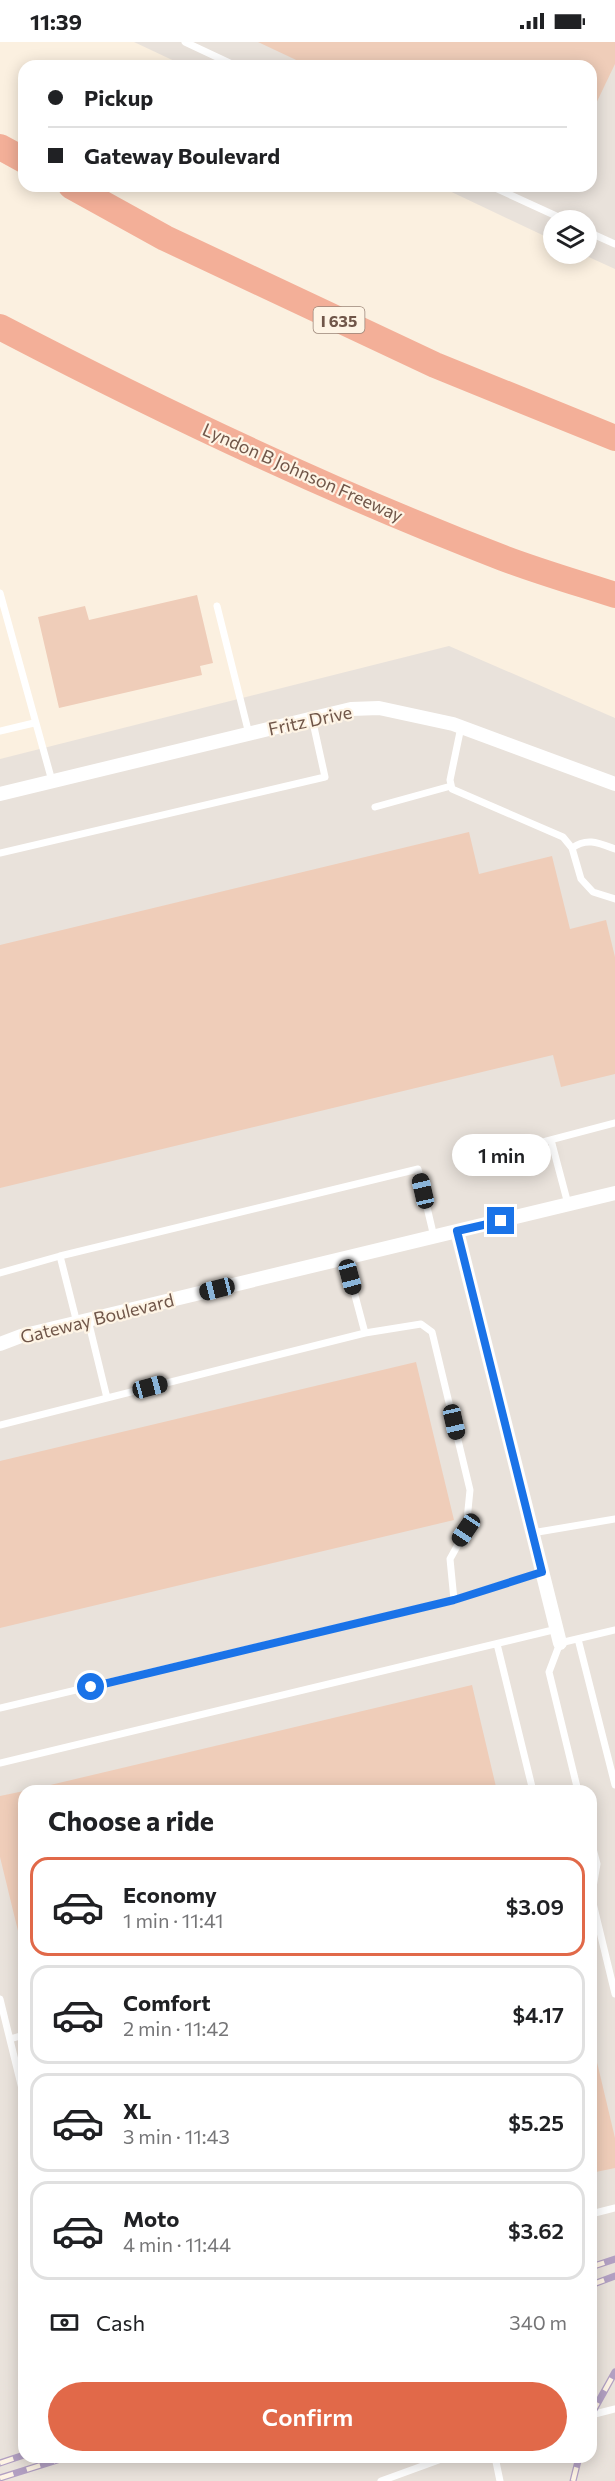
<!DOCTYPE html>
<html lang="en">
<head>
<meta charset="utf-8">
<style>
	body { margin:0; font-family:Commissioner,sans-serif; background:#f2f2f2; color:#202124; height:100vh; display:flex; flex-direction:column; font-size:22px; white-space:nowrap }
	* { box-sizing:border-box; margin:0 }
	p { font-size:20px; color:#757577 }
	.icon { flex:none; width:33px; height:33px; fill:none; stroke:currentColor; stroke-width:2; stroke-linecap:round; stroke-linejoin:round }
	.map { position:relative; flex:1; overflow:hidden }
	.details { position:absolute; left:18px; top:1743px; width:579px; height:678px; display:flex; flex-direction:column; background:#fff; border-radius:18px; box-shadow:0 3px 15px #0003 }
	.details>* { flex:none }
	.guide { position:absolute; left:18px; top:18px; width:579px; height:132px; border-radius:18px; box-shadow:0 3px 15px #0003; display:grid; align-content:center; height:132px; padding:0 30px; background:#fff }
	.buttons { position:absolute; left:543px; top:168px; display:grid; gap:12px }
	.buttons a { display:grid; place-items:center; width:54px; height:54px; border-radius:50%; background:#fff; box-shadow:0 3px 15px #0003; font-size:30px }
	.end { position:absolute; width:27px; height:27px; margin:-14px; border:8px solid #1a73e8; background:#fff; box-shadow:0 0 0 3px #fff }
	.from { border-radius:50% }
	.bubble { position:absolute; height:42px; border-radius:21px; background:#fff; box-shadow:0 3px 15px #0003; font-size:20px; font-weight:600; line-height:42px; text-align:center }
	.car { position:absolute; width:18px; height:36px; margin:-18px -9px; border-radius:8px; box-shadow:0 0 4px 2px #0007; background:linear-gradient(#222 24%,#8ab4d8 0 40%,#222 0 76%,#8ab4d8 0 86%,#222 0) }
	.guide b { display:flex; align-items:center; gap:21px; height:57px; font-size:22px }
	.guide b+b { border-top:2px solid #e0e0e0 }
	.guide i { width:15px; height:15px; background:#202124 }
	ul { padding:0; list-style:none }
	li { display:flex; align-items:center; gap:18px; height:99px; margin:0 12px 9px; padding:0 18px; border:3px solid #e0e0e0; border-radius:18px }
	li div { flex:1 }
	li b { display:block; font-size:22px }
	li em { font-style:normal; font-weight:600 }
	li.active { border-color:#e16949 }
	li>.icon { width:54px; height:54px; stroke-width:1.5 }
	h2 { padding:0 30px; font-size:27px; line-height:72px }
	.pay { display:flex; align-items:center; gap:15px; height:66px; padding:0 30px; font-size:22px }
	.pay p { margin-inline-start:auto }
	.action { display:flex; gap:12px; margin-top:auto; padding:12px 30px }
	.action a { flex:1; height:69px; border-radius:36px; background:#e16949; color:#fff; font-size:24px; font-weight:600; line-height:69px; text-align:center }
	.status { display:flex; justify-content:space-between; align-items:center; height:42px; padding:0 30px; background:#fff; direction:ltr }
	.status svg { height:16px; fill:currentColor }
	.map>svg:first-child { display:block }
	.industrial { fill:#e9e2db; fill-rule:evenodd }
	.building { fill:#efcdb9 }
	.lines { fill:none; stroke-linecap:round; stroke-linejoin:round }
	.service { stroke:#fff; stroke-width:7 }
	.minor { stroke:#fff; stroke-width:14 }
	.motorway { stroke:#f3af98; stroke-width:26 }
	.rail-casing { stroke:#b2a0c2; stroke-width:7 }
	.rail { stroke:#fef4e5; stroke-width:4.5; stroke-dasharray:14; stroke-linecap:butt }
	.route { stroke:#1a73e8; stroke-width:8 }
	.labels { text-anchor:middle; dominant-baseline:central; stroke-width:4.5; stroke-linejoin:round; paint-order:stroke }
	.shield { fill:#fef4e5; stroke:#9b8578; stroke-width:1.5 }
	.shield-label { font-size:16px; font-weight:bold; fill:#705649 }
	.street-label { font-size:18px; fill:#705649; stroke:#fef4e5 }
</style>
</head>
<body>
<div class="status"><b>11:39</b><svg viewBox="0 0 49 12"><path d="M0 12V9h3v3zM5 12V6h3v6zM10 12V3h3v9zM15 12V0h3v12zM26 1h20v11H26zM47 4h2v5h-2z"/></svg></div>
<div class="map">
<svg width="615" height="2439" viewBox="0 0 615 2439">
	<rect width="100%" height="100%" fill="#fbf0e0"/>
	<path class="industrial" d="M134,0H615V227L582,212H586V178H554L553,198L439,144H591V24H185Z
		M449,604L615,676V2439H0V717ZM24,1749H591V2415H24Z"/>
	<path class="building" d="M258,0H615V22L591,72V24H309Z
		M197,553L213,621L200,624L202,633L59,666L38,575L85,564L89,578Z
		M469,790L479,832L552,814L570,887L606,878L615,915V1032L561,1045L553,1013L0,1146V903Z
		M416,1320L454,1478L0,1586V1419Z
		M472,1643L497,1749H47L46,1744Z
		M24,1749V1893H19L0,1815V1754Z
		M596,2016L615,2096V2126L591,2131V2017Z"/>
	<g class="lines">
		<path class="service" d="M185,0L236,24
			M491,144L565,178
			M586,189L615,202
			M0,551L52,739
			M217,564L249,692
			M461,685L450,738L452,747L563,795L572,806L581,837L593,850L615,857
			M0,689L34,681
			M375,765L451,744
			M572,806C587,795 599,801 615,807
			M0,811L325,735L312,676
			M551,1098L568,1162
			M474,1118L615,1081
			M0,1231L60,1214
			M88,1278L107,1356
			M77,1281L60,1214L418,1127L434,1195
			M365,1291L421,1282L432,1290L470,1448L466,1488L450,1517L454,1558
			M0,1383L365,1291L345,1216
			M532,1491L615,1477
			M578,1597L615,1743
			M497,1602L533,1749
			M0,1666L454,1558L542,1530
			M0,1721L557,1587
			M578,1749L549,1630L560,1601L615,1588
			M591,1799L597,1822L591,1857
			M592,1857L615,1952
			M0,1957L24,2055
			M10,1997L24,1993
			M591,2172L615,2166
			M591,2373L615,2367
			M495,2415L500,2439
			M381,2439L447,2415"/>
		<path class="minor" d="M0,752L351,667L379,666L453,682L615,742
			M457,1189L560,1601
			M0,1302L21,1294L615,1151"/>
		<path class="motorway" d="M0,105L24,118
			M71,144L165,196L435,323L615,396
			M0,285C163,370 331,450 503,516C540,530 578,541 615,553"/>
		<g class="rail-casing">
			<path id="rail" d="M591,2225L615,2217
				M591,2243L615,2234
				M591,2373L615,2330
				M0,2421L24,2413
				M0,2436L67,2415
				M573,2439L579,2415"/>
		</g>
		<use href="#rail" class="rail"/>
	</g>
	<g class="lines">
		<path class="route" d="M91,1645L454,1558L542,1530L457,1189L501,1179"/>
	</g>
	<g class="labels">
		<rect class="shield" x="313.5" y="265" width="51" height="26" rx="4.5"/>
		<g class="shield-label">
			<text x="339" y="278">I 635</text>
		</g>
		<g class="street-label">
			<text transform="translate(303 430) rotate(24)">Lyndon B Johnson Freeway</text>
			<text transform="translate(310 678) rotate(-12)">Fritz Drive</text>
			<text transform="translate(97 1276) rotate(-14)">Gateway Boulevard</text>
		</g>
	</g>
</svg>
<div class="buttons">
<a><svg class="icon" aria-label="layers" viewBox="0 0 24 24"><path d="M12 4l9 5-9 5-9-5zM3 14l9 5 9-5"/></svg></a>
</div>
<i class="end from" style="left:91px;top:1645px"></i>
<i class="end" style="left:501px;top:1179px"></i>
<div class="bubble" style="left:452px;top:1092px;width:99px">1 min</div>
<i class="car" style="left:423px;top:1149px;rotate:347deg"></i>
<i class="car" style="left:350px;top:1235px;rotate:165deg"></i>
<i class="car" style="left:217px;top:1247px;rotate:256deg"></i>
<i class="car" style="left:150px;top:1345px;rotate:75deg"></i>
<i class="car" style="left:454px;top:1380px;rotate:167deg"></i>
<i class="car" style="left:466px;top:1488px;rotate:214deg"></i>
<div class="guide">
<b><i class="from"></i>Pickup</b>
<b><i></i>Gateway Boulevard</b>
</div>
<section class="details">
<h2>Choose a ride</h2>
<ul>
<li class="active"><svg class="icon" aria-label="car" viewBox="0 0 24 24"><path d="M5 17H2v-5l4-1 3-4h7l3 4 3 1v5h-3M9 17h6M6 11h13"/><circle cx="7" cy="17" r="2"/><circle cx="17" cy="17" r="2"/></svg><div><b>Economy</b><p>1 min · 11:41</p></div><em>$3.09</em></li>
<li><svg class="icon" aria-label="car" viewBox="0 0 24 24"><path d="M5 17H2v-5l4-1 3-4h7l3 4 3 1v5h-3M9 17h6M6 11h13"/><circle cx="7" cy="17" r="2"/><circle cx="17" cy="17" r="2"/></svg><div><b>Comfort</b><p>2 min · 11:42</p></div><em>$4.17</em></li>
<li><svg class="icon" aria-label="car" viewBox="0 0 24 24"><path d="M5 17H2v-5l4-1 3-4h7l3 4 3 1v5h-3M9 17h6M6 11h13"/><circle cx="7" cy="17" r="2"/><circle cx="17" cy="17" r="2"/></svg><div><b>XL</b><p>3 min · 11:43</p></div><em>$5.25</em></li>
<li><svg class="icon" aria-label="car" viewBox="0 0 24 24"><path d="M5 17H2v-5l4-1 3-4h7l3 4 3 1v5h-3M9 17h6M6 11h13"/><circle cx="7" cy="17" r="2"/><circle cx="17" cy="17" r="2"/></svg><div><b>Moto</b><p>4 min · 11:44</p></div><em>$3.62</em></li>
</ul>
<div class="pay"><svg class="icon" aria-label="cash" viewBox="0 0 24 24"><path d="M3 7h18v10H3z"/><circle cx="12" cy="12" r="2"/></svg>Cash<p>340 m</p></div>
<div class="action"><a>Confirm</a></div>
</section>
</div>
</body>
</html>
